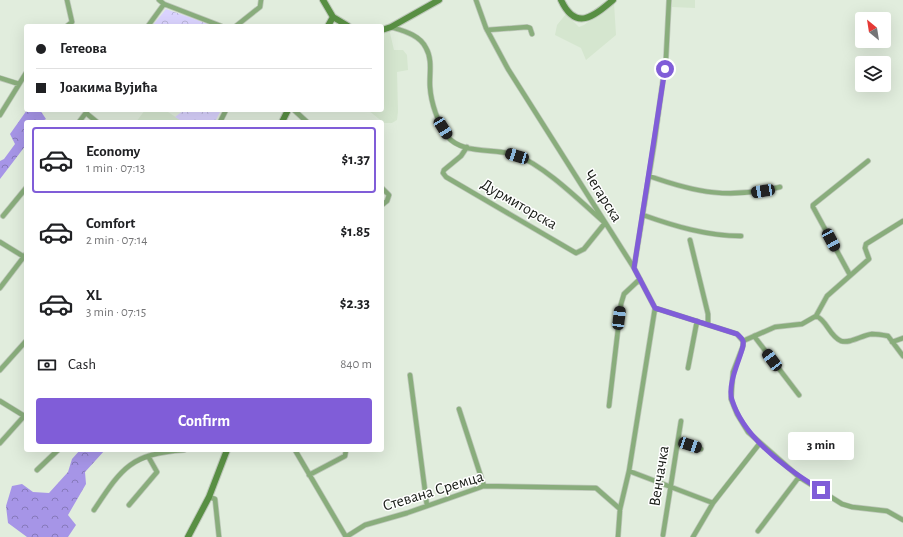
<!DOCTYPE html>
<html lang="en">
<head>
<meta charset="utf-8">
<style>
	body { margin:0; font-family:"Alegreya Sans",sans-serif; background:#f2f2f2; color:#202124; height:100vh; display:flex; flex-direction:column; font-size:15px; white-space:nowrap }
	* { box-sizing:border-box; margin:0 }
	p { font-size:13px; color:#757577 }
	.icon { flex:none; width:22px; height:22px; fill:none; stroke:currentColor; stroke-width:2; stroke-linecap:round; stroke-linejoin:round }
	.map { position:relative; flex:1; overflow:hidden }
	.details { position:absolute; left:24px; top:120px; width:360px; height:332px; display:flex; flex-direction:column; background:#fff; border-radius:4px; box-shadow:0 4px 16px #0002 }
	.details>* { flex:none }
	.banner { position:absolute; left:24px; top:24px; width:360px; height:88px; border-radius:4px; box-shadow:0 4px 16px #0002; display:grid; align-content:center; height:88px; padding:0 12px; background:#fff }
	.needle { width:26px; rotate:330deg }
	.buttons { position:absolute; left:855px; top:12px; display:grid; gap:8px }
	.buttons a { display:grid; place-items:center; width:36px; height:36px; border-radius:4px; background:#fff; box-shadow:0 4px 16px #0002; font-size:20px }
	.end { position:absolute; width:18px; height:18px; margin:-9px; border:5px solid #805dd8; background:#fff; box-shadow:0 0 0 2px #fff }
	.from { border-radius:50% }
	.bubble { position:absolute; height:28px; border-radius:4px; background:#fff; box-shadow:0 4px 16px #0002; font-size:13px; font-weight:700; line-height:28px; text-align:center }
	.car { position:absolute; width:12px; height:24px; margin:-12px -6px; border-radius:5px; box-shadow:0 0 3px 1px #0007; background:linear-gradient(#222 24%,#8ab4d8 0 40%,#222 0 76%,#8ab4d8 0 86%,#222 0) }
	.banner b { display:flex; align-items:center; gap:14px; height:38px; font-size:15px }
	.banner b+b { border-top:1px solid #e0e0e0 }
	.banner i { width:10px; height:10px; background:#202124 }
	ul { padding:7px 0 0; list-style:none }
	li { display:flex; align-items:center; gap:12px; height:66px; margin:0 8px 6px; padding:0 4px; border:2px solid transparent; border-radius:4px }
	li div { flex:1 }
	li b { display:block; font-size:15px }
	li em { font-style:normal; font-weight:700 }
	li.active { border-color:#805dd8 }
	li>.icon { width:36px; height:36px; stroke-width:1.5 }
	.pay { display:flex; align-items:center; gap:10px; height:44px; padding:0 12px; font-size:15px }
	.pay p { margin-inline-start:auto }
	.button { display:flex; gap:8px; margin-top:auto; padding:8px 12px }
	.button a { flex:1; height:46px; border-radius:4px; background:#805dd8; color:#fff; font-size:16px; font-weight:700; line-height:46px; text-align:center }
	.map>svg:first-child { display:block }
	.built { fill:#d5e6cf }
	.forest { fill:url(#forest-crowns) }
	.park { fill:url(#park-crowns) }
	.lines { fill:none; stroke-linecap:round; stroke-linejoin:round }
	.street-casing { stroke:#bdc7b9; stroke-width:6 }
	.secondary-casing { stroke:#bdc7b9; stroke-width:8 }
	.street { stroke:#89ad7c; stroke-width:4.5 }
	.secondary { stroke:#588f43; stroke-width:6 }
	.route { stroke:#805dd8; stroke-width:5 }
	.labels { text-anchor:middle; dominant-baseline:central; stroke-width:3; stroke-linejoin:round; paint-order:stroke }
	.street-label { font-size:16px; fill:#171b15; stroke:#fff }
</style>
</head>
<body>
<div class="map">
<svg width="903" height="537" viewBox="0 0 903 537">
	<defs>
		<pattern id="forest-crowns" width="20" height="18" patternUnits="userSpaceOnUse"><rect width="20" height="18" fill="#a695e7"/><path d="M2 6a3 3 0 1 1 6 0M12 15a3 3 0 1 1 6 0" fill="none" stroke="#8679ba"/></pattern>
		<pattern id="park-crowns" width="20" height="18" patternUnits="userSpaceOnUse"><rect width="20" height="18" fill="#dad3fe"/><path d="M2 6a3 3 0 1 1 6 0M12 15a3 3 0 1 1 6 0" fill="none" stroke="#bab5d9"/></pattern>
	</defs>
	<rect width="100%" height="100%" fill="#e1eddd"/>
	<path class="built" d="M671,0H695V8L672,7Z
		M614,3L616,35L586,60L581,48L555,35L557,25L566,14L579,27L584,25Z
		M389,29L394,50H403L407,55L408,70L397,72L398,112L397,120L392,123H384L368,110H382V32Z
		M145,110H165L183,122H136Z"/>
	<path class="forest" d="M27,110H40L46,119L41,122H26V145L0,179V161L4,159L15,144L10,134Z
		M80,450H105L85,472L86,484L68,515L76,525L68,537H27L8,523L6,506L12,486L22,484L33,492L49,493L68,472L72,459Z"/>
	<path class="park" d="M166,9L214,26H152Z
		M184,110H221L215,122H183L175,117Z"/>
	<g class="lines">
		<g class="street-casing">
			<path id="street" d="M67,0L72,22L67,26
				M159,0L164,4L221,26
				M476,0L486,28L508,69L634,268L655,308L629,471L620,509L618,537
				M148,26L164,4
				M236,26L260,7L261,0
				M391,27C404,31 420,35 426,48C433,60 429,75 430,87C431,103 438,123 447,136C462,155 495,148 516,155C545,166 581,202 605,223L584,249L576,253L446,177L443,173L444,170L461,156L467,147
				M487,30L527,27L530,28L532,34
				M0,78L19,84
				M294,110L307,122
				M86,113L97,122
				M0,115L26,73
				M79,122L88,110
				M220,122L226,110
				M649,176C697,193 730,199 780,187
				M382,188L389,195L387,201L382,205
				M643,215C674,226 707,236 741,236
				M3,216L26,188
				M690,240L708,314V324
				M0,242L26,258
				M634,268L654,145L666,58L669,0
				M850,275L813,207V205L868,161
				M0,288L26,254
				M655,308L737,334L743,341
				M816,316C827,320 829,336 841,341C850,344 862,335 872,334C877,334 883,335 888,336L903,356
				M754,336L799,395
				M743,341V346L733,372L731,399L737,414L748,432L799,477L842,504L852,507L887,511L903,520
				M743,341L775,327L802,324L816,316L827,296L869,259L865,248L866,244L903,221
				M892,342L903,338
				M688,368L697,321
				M0,370L26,341
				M410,375L427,506
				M0,401L26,417
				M609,406L621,304L624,294L640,279
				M459,409L484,486
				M678,442L701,449
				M0,443L26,414
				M295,450L346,537
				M37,470L58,450
				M629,471L713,503
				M309,475L345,456L346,450
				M209,497L215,499L219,537
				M129,505L157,472L148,456
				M94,510C122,468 130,454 184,450
				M758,531L799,477
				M663,535L681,421
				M346,537L365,525L407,513L484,486L596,488L620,509
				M693,537L713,503L760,443"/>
		</g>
		<g class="secondary-casing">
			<path id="secondary" d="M323,0L333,17L348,26
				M561,0C576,32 594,16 613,0
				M328,26L333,17
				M382,30L391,27L439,0
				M282,122L288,110
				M188,537L209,497L227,450"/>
		</g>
		<use href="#street" class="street"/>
		<use href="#secondary" class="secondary"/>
	</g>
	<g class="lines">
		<path class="route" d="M665,69L634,268L655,308L737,334C739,336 742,338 743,341C746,349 726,381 732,400C744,439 788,470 821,490"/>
	</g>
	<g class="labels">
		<g class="street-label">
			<text transform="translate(603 196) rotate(58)">Чегарска</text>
			<text transform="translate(519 204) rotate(30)">Дурмиторска</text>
			<text transform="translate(659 476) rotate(-81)">Венчачка</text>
			<text transform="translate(433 491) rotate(-17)">Стевана Сремца</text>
		</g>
	</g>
</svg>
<div class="buttons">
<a><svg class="needle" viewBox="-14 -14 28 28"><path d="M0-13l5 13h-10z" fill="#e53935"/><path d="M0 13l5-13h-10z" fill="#757577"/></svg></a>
<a><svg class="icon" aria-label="layers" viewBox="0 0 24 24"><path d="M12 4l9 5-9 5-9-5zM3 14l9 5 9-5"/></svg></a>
</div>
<i class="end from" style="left:665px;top:69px"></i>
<i class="end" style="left:821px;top:490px"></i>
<div class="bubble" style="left:788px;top:432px;width:66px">3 min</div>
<i class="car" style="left:443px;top:128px;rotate:148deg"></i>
<i class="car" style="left:517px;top:156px;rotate:287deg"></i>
<i class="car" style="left:763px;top:191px;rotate:261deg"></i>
<i class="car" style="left:831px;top:240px;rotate:152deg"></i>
<i class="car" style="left:619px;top:318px;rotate:7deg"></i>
<i class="car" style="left:772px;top:360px;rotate:323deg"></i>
<i class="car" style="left:690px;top:445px;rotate:108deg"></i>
<div class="banner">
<b><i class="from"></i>Гетеова</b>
<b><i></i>Јоакима Вујића</b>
</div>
<section class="details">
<ul>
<li class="active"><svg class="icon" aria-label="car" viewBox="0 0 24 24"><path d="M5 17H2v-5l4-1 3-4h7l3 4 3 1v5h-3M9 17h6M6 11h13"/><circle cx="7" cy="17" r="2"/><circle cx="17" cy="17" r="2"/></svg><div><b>Economy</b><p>1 min · 07:13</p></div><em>$1.37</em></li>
<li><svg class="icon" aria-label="car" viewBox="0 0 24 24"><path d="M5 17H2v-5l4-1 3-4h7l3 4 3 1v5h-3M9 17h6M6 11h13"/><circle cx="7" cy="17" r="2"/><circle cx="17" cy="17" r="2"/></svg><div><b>Comfort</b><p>2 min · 07:14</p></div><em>$1.85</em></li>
<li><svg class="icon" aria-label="car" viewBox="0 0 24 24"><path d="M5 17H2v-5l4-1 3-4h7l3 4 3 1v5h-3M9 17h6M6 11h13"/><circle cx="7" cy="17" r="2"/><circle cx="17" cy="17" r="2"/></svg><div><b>XL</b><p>3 min · 07:15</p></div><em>$2.33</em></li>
</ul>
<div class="pay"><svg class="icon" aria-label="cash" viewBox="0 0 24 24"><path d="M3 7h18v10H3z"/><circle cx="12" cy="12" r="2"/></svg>Cash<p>840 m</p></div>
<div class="button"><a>Confirm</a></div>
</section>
</div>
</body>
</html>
